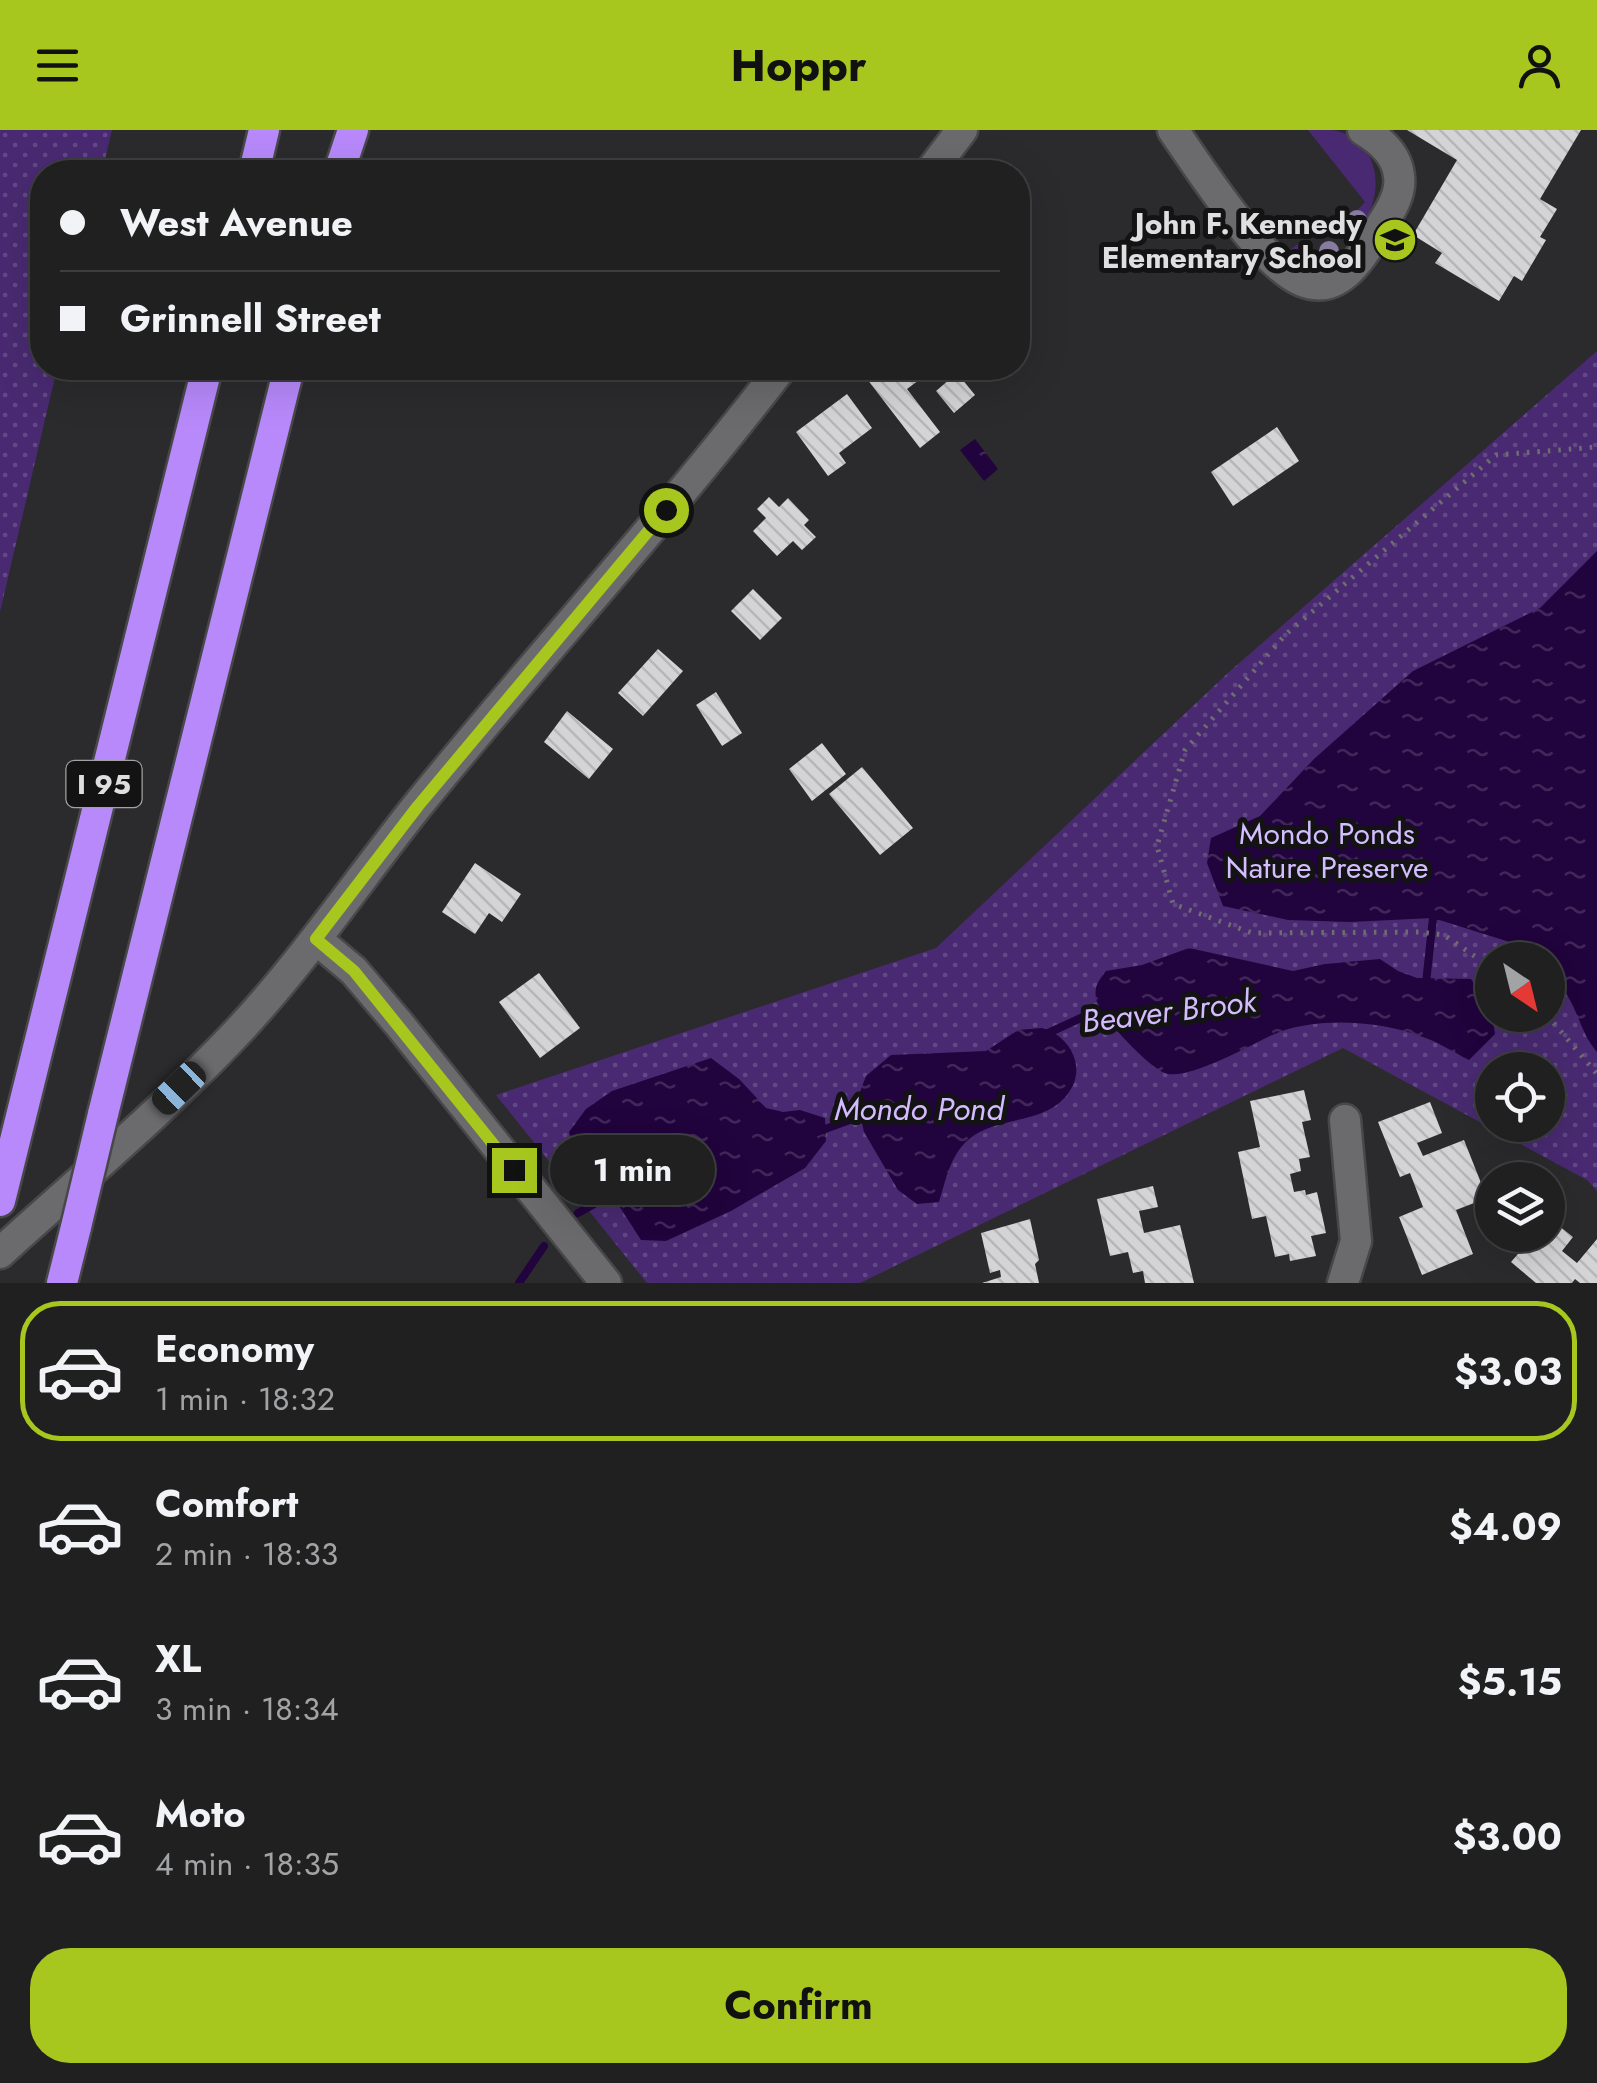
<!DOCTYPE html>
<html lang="en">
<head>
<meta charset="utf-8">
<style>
	body { margin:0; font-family:Jost,sans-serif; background:#2d2d2e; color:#f1f3f6; height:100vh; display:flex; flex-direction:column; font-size:38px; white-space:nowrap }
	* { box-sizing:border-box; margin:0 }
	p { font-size:32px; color:#a2a3a5 }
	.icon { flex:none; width:55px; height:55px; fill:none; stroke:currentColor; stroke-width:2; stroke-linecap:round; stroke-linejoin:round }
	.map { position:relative; height:1153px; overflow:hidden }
	.sheet { display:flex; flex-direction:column; background:#202021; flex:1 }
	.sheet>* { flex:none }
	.hud { position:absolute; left:30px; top:30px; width:1000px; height:220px; border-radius:40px; box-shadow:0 10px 40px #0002,0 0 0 2px #3d3e3f; display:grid; align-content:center; height:220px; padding:0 30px; background:#202021 }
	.needle { width:65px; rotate:145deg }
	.fabs { position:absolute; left:1475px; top:812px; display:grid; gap:20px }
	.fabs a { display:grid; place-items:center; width:90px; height:90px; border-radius:50%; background:#202021; box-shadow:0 10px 40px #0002,0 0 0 2px #3d3e3f; font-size:50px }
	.end { position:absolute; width:45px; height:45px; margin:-22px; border:12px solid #a7c71e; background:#111; box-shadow:0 0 0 5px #111 }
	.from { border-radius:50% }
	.bubble { position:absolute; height:70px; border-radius:35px; background:#202021; box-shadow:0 10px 40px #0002,0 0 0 2px #3d3e3f; font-size:32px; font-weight:700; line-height:70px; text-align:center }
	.car { position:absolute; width:30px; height:60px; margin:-30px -15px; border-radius:12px; box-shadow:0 0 8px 2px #0007; background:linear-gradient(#222 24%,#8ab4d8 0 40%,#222 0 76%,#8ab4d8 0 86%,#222 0) }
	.hud b { display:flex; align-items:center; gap:35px; height:95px; font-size:38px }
	.hud b+b { border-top:2px solid #3d3e3f }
	.hud i { width:25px; height:25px; background:#f1f3f6 }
	ul { padding:18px 0 0; list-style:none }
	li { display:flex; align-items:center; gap:30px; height:140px; margin:0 20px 15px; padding:0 10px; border:5px solid transparent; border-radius:40px }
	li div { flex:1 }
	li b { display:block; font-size:38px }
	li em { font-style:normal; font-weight:700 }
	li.on { border-color:#a7c71e }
	li>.icon { width:90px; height:90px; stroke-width:1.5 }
	.button { display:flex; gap:20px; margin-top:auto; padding:20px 30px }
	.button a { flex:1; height:115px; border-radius:40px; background:#a7c71e; color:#111; font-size:40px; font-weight:700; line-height:115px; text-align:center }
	header { display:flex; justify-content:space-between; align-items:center; height:130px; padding:0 30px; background:#a7c71e; color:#111; font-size:45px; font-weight:700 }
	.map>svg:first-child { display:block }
	.green { fill:#492a72 }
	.park { fill:url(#park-dots); fill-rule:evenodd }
	.water { fill:url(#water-ripples) }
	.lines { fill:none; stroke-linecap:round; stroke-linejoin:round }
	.stream { stroke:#21033d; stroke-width:8 }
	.building { fill:url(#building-back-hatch) }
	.minor-casing { stroke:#48484a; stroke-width:35 }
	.highway-casing { stroke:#48484a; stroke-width:35 }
	.path { stroke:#6e6d6f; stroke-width:5; stroke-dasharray:2.5 8; stroke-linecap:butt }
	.minor { stroke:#6b6a6d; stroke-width:30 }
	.highway { stroke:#b789fb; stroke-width:30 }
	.highway-bridge-casing { stroke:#48484a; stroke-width:35; stroke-linecap:butt }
	.highway-bridge { stroke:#b789fb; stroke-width:30 }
	.tree { fill:#887ba0 }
	.route { stroke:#a7c71e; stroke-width:12 }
	.labels { text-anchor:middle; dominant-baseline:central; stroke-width:10; stroke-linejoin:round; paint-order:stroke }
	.shield { fill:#131314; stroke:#a2a1a3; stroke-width:2.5 }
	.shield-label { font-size:28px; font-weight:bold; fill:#dfdee0 }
	.poi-label { font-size:30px; font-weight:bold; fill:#dfdee0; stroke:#131314; text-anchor:end }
	.park-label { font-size:30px; fill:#d4bdff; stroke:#131314 }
	.water-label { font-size:32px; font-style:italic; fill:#d3bbfd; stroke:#131314 }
</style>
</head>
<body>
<header><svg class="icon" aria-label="menu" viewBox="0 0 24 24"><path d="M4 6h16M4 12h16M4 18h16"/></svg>Hoppr<svg class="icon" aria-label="person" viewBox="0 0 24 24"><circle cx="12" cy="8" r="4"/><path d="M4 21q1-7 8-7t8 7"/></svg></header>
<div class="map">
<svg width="1597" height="1153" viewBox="0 0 1597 1153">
	<defs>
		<pattern id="park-dots" width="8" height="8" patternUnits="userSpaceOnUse" patternTransform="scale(2.5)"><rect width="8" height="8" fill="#492a72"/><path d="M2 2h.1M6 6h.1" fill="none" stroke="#634886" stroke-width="1.8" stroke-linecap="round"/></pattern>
		<pattern id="water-ripples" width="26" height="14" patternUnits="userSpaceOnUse" patternTransform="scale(2.5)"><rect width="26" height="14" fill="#21033d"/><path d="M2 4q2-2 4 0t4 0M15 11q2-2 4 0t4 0" fill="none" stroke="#412759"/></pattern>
		<pattern id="building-back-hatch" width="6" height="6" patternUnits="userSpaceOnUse" patternTransform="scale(2.5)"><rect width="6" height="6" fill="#d4d3d6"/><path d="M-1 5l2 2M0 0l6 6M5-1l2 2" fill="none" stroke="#b7b6b9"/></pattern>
	</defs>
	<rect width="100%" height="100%" fill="#2b2a2c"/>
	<path class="green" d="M1308,0C1316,0 1325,0 1332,0C1378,7 1387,61 1362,94L1355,96L1350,88L1365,72Z
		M1301,112L1315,126L1331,115L1337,120L1321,132L1300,133L1288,121Z"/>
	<path class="park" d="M0,0H112L102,42H42V238H57L0,482Z
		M1597,221V1061L1587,1050L1343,918L860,1153H647L496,965L936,818L1229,542ZM1492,830H1548V885H1492ZM1492,940H1548V995H1492Z"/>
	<path class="water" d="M975,309L998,339L984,351L960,320Z
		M1597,421V922C1582,905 1579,884 1567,865C1560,853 1548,844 1548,830H1540L1516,814L1433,788L1350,792L1288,790L1223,776L1207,733L1211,708L1260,686L1314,629L1413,541L1540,478Z
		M1189,818L1293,841L1325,834L1380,829L1398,841L1417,848L1471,849L1492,881L1495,904L1469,930C1453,922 1437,911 1420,906C1376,890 1310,886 1268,907C1246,918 1191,948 1168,944C1152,942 1098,884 1096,868C1094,856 1099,850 1106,841L1142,835Z
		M1042,898C1071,906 1088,939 1067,965C1042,996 996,985 968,1010C950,1026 946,1050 939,1072L917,1074L898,1060L864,1002L857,970L866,946L891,925L986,921L1018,900Z
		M711,928L739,949L766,978L783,982L800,980L825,988L826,1011L805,1038L731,1081L666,1111L641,1110L603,1051L573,1017L569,1002L586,979L612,961Z"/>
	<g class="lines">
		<path class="stream" d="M1426,853L1433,788L1441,784
			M1046,904L1083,887L1109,884
			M817,1002L869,983
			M578,1083L621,1059
			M519,1153L544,1116"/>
	</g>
	<path class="building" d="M1407,0H1581L1540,69L1557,79L1540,107L1546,110L1522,151L1514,146L1499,171L1435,133L1442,123L1413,105L1457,30Z
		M882,238H935L907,259L940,302L920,318L867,249Z
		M957,243L975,265L954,283L936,261Z
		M847,264L872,298L839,323L846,333L828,346L796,302Z
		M1277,297L1299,331L1233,376L1211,342Z
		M769,367L779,377L788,368L809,390L804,395L816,407L802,420L793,411L777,426L753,401L766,388L757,379Z
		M753,459L782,488L760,510L731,481Z
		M658,519L683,541L643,586L618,563Z
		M716,562L742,603L722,616L696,575Z
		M567,581L613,619L589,649L544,612Z
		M822,613L846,644L812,671L789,639Z
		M862,637L913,698L880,725L829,664Z
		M475,733L521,764L502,792L489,783L475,804L442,782Z
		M539,843L580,898L540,928L499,872Z
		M1304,960L1311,990L1302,992L1310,1027L1299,1029L1301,1041L1290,1044L1294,1062L1305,1060L1306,1065L1317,1062L1326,1103L1311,1106L1316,1126L1290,1131L1289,1124L1275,1127L1266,1086L1252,1089L1238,1022L1260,1017L1250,971Z
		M1430,972L1442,1003L1417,1013L1423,1026L1464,1010L1487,1068L1456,1080L1473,1124L1422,1145L1399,1087L1423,1077L1410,1043L1400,1047L1378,992Z
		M1153,1056L1158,1077L1139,1081L1144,1103L1180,1095L1194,1153H1145L1143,1141L1133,1143L1128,1122L1110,1126L1097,1069Z
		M1549,1088L1573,1107L1562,1121L1577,1133L1597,1109V1153H1580L1575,1149L1572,1153H1536L1511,1132L1534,1105H1548Z
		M1030,1089L1039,1130L1035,1134L1039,1153H982L1001,1147L1000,1140L990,1143L981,1103Z"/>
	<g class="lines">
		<g class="minor-casing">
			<path id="minor" d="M1173,0C1199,38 1261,134 1302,151C1339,166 1361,128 1377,102C1387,86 1402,66 1399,46C1397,24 1380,10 1363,0
				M930,42L962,0
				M316,809L354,841L399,894L606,1153
				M0,1123C82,1048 169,976 244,895C307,826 360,748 418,675C537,528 666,388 781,238
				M1343,1153L1356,1111L1345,990"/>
		</g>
		<g class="highway-casing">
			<path id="highway" d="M254,42L264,0
				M339,42L353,0
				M103,984L289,238
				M0,1071L207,238
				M62,1153L76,1097"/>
		</g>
		<path class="path" d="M1492,838L1444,805L1420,802L1252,803L1173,774L1157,716L1185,620L1286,504L1496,325L1597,317
			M1547,885L1597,944"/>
		<use href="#minor" class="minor"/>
		<use href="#highway" class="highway"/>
		<g class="highway-bridge-casing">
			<path id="highway-bridge" d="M76,1097L103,984"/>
		</g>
		<use href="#highway-bridge" class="highway-bridge"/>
	</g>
	<g class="tree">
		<circle cx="1357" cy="90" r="10"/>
		<circle cx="1329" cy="121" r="10"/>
	</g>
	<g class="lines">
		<path class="route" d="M514,1040L354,841L316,809L418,676L666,380"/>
	</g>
	<defs>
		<g id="school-disc" transform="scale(2.25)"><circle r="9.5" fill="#a7c71e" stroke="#131314"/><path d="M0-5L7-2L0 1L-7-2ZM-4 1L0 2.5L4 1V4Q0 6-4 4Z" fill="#111"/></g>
	</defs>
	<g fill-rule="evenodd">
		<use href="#school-disc" x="1395" y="110"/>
	</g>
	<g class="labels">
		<rect class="shield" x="66.5" y="631" width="75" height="46" rx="8"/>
		<g class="shield-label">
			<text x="104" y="654">I 95</text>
		</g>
		<g class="poi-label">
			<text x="1362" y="93">John F. Kennedy<tspan x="1362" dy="34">Elementary School</tspan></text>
		</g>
		<g class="park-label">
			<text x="1327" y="703">Mondo Ponds<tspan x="1327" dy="34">Nature Preserve</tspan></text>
		</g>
		<g class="water-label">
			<text transform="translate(1169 881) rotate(-7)">Beaver Brook</text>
			<text x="919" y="979">Mondo Pond</text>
		</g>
	</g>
</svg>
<div class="fabs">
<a><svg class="needle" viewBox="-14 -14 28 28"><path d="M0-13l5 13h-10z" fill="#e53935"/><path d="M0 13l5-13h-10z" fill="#a2a3a5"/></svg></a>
<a><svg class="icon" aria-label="locate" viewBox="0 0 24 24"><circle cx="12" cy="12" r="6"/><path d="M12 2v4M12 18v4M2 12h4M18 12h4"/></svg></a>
<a><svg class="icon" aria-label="layers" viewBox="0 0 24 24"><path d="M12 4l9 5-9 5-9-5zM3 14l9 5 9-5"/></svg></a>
</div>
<i class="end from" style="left:666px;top:380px"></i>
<i class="end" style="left:514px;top:1040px"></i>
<div class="bubble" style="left:550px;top:1005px;width:165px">1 min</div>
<i class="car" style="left:179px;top:958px;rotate:226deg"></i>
<div class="hud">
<b><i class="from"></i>West Avenue</b>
<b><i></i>Grinnell Street</b>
</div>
</div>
<section class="sheet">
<ul>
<li class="on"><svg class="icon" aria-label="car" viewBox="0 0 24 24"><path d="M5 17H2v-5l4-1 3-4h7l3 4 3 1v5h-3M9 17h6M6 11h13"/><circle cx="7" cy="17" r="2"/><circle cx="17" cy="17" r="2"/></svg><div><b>Economy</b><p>1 min · 18:32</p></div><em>$3.03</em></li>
<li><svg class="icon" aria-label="car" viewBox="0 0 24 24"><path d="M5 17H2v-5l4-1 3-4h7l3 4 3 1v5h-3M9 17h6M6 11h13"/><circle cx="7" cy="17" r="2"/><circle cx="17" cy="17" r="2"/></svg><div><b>Comfort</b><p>2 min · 18:33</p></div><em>$4.09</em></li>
<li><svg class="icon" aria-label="car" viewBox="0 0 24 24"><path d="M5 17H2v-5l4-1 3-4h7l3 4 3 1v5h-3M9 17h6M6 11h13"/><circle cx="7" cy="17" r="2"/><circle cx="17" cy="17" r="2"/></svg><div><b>XL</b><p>3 min · 18:34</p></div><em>$5.15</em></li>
<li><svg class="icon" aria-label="car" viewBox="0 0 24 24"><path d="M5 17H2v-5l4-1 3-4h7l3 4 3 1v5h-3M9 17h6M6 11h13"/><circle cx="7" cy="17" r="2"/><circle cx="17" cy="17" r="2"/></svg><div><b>Moto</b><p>4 min · 18:35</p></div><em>$3.00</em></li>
</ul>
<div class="button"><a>Confirm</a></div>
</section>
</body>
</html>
